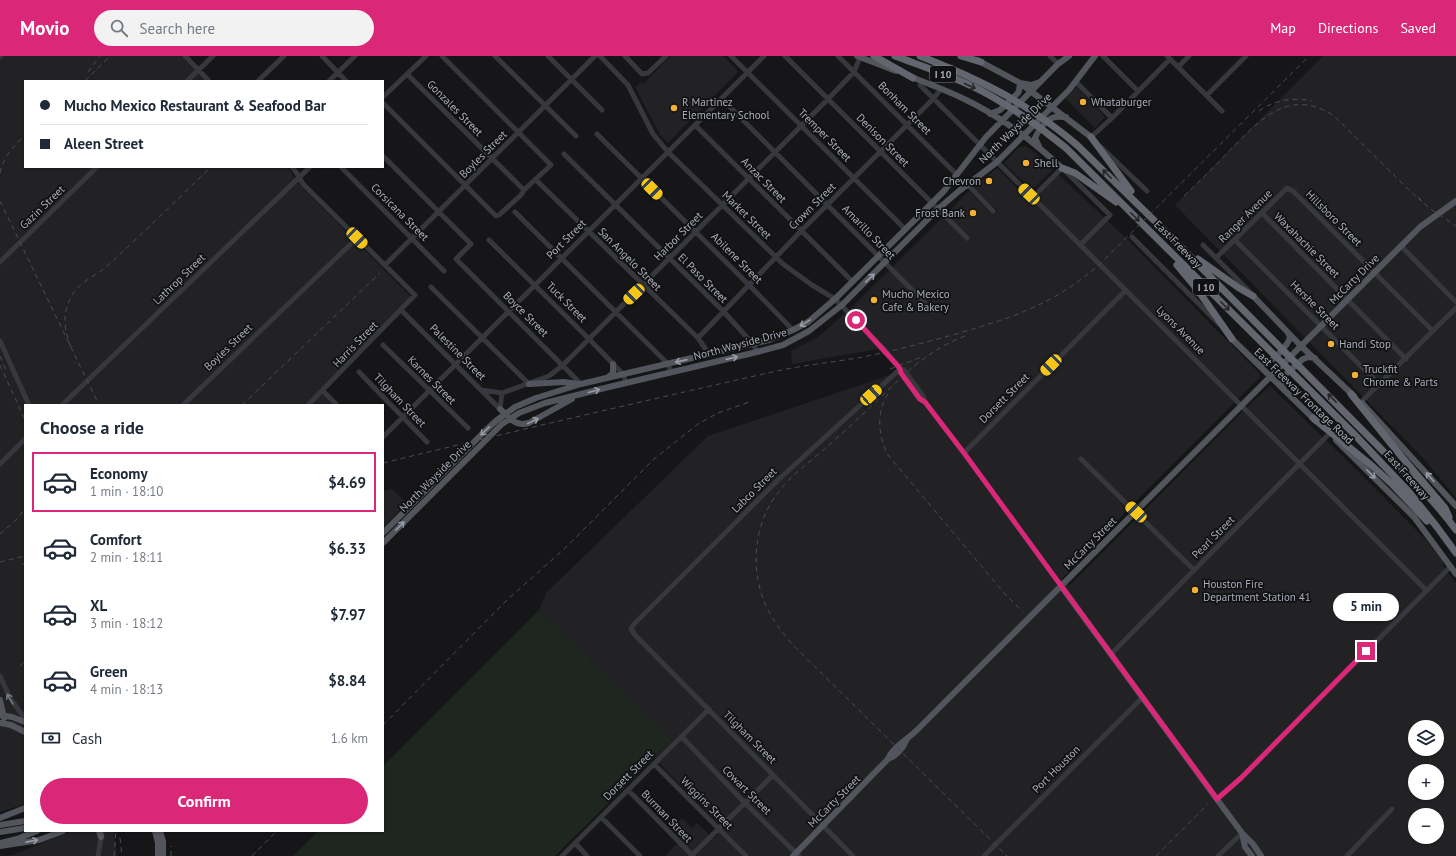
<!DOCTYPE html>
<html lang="en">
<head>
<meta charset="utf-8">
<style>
	body { margin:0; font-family:"PT Sans",sans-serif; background:#f2f2f3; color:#1f2937; height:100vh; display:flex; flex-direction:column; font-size:15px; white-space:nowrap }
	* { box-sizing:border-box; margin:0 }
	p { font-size:13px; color:#747a83 }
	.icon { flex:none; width:22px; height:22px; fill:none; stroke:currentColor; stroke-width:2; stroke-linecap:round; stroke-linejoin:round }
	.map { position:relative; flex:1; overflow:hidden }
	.sheet { position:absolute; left:24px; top:348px; width:360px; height:428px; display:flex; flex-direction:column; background:#fff; border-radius:0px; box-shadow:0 1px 3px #0004 }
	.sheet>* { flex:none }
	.hud { position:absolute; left:24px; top:24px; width:360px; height:88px; border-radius:0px; box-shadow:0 1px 3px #0004; display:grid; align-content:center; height:88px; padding:0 16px; background:#fff }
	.fabs { position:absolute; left:1408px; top:664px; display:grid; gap:8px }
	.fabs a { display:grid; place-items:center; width:36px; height:36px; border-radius:50%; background:#fff; box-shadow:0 1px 3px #0004; font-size:20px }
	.end { position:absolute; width:18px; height:18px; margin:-9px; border:5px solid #db2777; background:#fff; box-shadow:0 0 0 2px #fff }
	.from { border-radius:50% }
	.bubble { position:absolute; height:28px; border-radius:14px; background:#fff; box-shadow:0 1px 3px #0004; font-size:13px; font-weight:700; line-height:28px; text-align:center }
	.car { position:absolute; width:12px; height:24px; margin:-12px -6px; border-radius:5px; box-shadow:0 0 3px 1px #0007; background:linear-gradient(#f5c518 24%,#345 0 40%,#f5c518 0 76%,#345 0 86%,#f5c518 0) }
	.hud b { display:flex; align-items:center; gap:14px; height:38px; font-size:15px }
	.hud b+b { border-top:1px solid #e0e1e3 }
	.hud i { width:10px; height:10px; background:#1f2937 }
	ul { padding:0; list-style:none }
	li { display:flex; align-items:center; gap:12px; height:60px; margin:0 8px 6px; padding:0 8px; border:2px solid transparent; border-radius:0px }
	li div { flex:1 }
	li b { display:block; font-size:15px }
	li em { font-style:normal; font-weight:700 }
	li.active { border-color:#db2777 }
	li>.icon { width:36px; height:36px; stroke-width:1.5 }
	h2 { padding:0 16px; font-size:18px; line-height:48px }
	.pay { display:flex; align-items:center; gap:10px; height:44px; padding:0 16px; font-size:15px }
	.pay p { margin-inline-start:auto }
	.primary-button { display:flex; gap:8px; margin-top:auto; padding:8px 16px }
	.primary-button a { flex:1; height:46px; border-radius:24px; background:#db2777; color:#fff; font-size:16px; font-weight:700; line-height:46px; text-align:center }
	header { display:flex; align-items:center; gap:24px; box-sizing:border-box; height:56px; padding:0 20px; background:#db2777; color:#fff }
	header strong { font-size:19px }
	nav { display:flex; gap:22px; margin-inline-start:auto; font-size:14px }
	.search { width:280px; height:36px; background:#f2f2f3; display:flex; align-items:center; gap:10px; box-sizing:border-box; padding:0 14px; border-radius:22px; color:#747a83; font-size:15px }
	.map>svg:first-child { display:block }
	.built { fill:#222225; fill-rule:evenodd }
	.green { fill:#1e261f }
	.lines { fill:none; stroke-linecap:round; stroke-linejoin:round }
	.minor { stroke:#37383d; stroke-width:5 }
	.major { stroke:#53555c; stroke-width:6 }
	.highway { stroke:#63666e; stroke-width:7 }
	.rail { stroke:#4a4c52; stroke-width:1; stroke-dasharray:5 4; stroke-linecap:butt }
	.oneway { stroke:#26262a }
	.oneway2 { stroke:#979ba6 }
	.oneway3 { stroke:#757881 }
	.route { stroke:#db2777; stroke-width:5 }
	.poi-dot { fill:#f2b134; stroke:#111113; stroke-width:1.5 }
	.labels { text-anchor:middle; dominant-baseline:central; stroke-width:3.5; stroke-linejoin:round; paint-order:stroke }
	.shield { fill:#111113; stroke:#7b7e86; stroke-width:1 }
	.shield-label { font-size:10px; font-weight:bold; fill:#a8adb8 }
	.poi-label { font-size:11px; fill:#a8adb8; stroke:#111113; text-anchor:start }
	.street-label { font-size:11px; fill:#a8adb8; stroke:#111113 }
</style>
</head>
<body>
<header>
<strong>Movio</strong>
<div class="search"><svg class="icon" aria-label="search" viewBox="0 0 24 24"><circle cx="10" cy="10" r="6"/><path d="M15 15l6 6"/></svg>Search here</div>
<nav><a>Map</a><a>Directions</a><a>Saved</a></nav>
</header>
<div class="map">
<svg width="1456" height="800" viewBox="0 0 1456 800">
	<rect width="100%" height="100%" fill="#161618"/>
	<path class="built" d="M0,0H181L205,25H25V111H287L291,116L295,124L411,241L320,334L334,349H25V748L0,756Z
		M671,0H723L737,14V17L668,87L660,79L635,31L641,26L643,28Z
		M1323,0H1456V442L1425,404L1175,149Z
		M1077,31L1104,60V62L1095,72L1065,42Z
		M1025,90L1036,97L1052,114L1032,134L1004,107L1019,91Z
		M997,112L1031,146L1058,118L1129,185L1259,317L1260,321L1132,449L1062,523L1069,530L1249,349L1270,330L1362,419L1426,484L1442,504L1444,511L1456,527V800H668L666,799L681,783L671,772L682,762L692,772L697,767L713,783L724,773L654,702L672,684L539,554L546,537L708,380L899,316L878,293L792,308L791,295L818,281L852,251L969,135L992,158L997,154L973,131ZM1415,671H1437V693H1415ZM1415,715H1437V737H1415ZM1415,759H1437V781H1415Z
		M392,433L407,447L383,471V435Z
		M71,775H114L117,800H4L13,799Z"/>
	<path class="green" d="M539,554L672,684L555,800H293L318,775H383V710Z"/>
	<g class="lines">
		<path class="minor" d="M185,0L209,25
			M322,0L346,25
			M495,0L576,80
			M548,0L602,54
			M600,0L628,29L653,78L668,96L783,208L812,229L835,243L885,294L900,313L904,314L923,340L925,346L964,397L1061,530
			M625,0L642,18L648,17L666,0
			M731,0L905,173
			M785,0L967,182
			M838,0L957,119
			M1050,0L1058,8
			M1103,0L1138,35
			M1167,0L1222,55
			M0,1L1,0
			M1178,11L1189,0
			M407,18L524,134
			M187,25L213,0
			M258,25L284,0
			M329,25L355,0
			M1076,26L1112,62
			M920,29L1426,534
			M1207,39L1246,0
			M383,41L426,0
			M722,43L933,255
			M383,47L496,160L499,159L521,139L524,134L551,109L442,0
			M695,69L853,226
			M597,78L749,229L793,274
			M1092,82L1091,81L1112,62L1170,3
			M1101,91L1147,135
			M564,98L724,256L753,288L757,296
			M383,100L471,188L456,203L581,328
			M292,111L296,116L303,128L415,239L308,349
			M341,111L444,215
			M536,124L698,282L709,298
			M968,129L993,155
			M1033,141L1062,112L1110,159L1080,189
			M515,156L668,308L671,316
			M1262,157L1406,303
			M1132,181L1219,268
			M489,184L589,283L623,318L626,327
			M1235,184L1380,329
			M1203,189L1249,235
			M1401,190L1456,246
			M1216,202L1287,132L1293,135L1433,275
			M0,206L97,111
			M385,209L595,0
			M431,231L529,328
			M401,254L500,353
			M698,282L801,175L933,43L941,33
			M0,285L29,349
			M383,289L468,372
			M900,313L901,317L919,343L925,346
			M359,316L427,386
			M481,334L502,337L549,320L563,309L828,43L854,16L860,1
			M323,335L337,349
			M1361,346L1456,252
			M62,349L310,111
			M183,349L357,182
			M500,353L502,337
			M383,381L764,0
			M964,397L1126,234
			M1081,403L1194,514
			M0,408L25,383
			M1111,598L1329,378
			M0,620L10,642L25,663
			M682,681L742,744L799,800
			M654,708L746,800
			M628,734L693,800
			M1217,743L1241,722L1451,510
			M601,761L640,800
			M575,787L587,800
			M98,800L102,777
			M562,800L709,653
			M691,800L773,719
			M853,800L635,579L631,573L634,568L778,424L900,313
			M984,800L1143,641
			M1218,800L1242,777
			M1347,800L1392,753"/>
		<path class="major" d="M857,0L896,15
			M977,4L1020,27L1091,81
			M909,20C926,27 943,33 960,41C997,58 1032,84 1062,112
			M990,58L1000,54L1017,38L1019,35L1020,27L1031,29L1040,26
			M1039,90L1035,82C1038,75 1045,65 1052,62C1057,60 1062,61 1066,61
			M1253,240L1301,290L1354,340
			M1232,283L1316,365
			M1255,305C1258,306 1262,307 1265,307C1273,306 1289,288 1290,281L1288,277
			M607,322L613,317V308
			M529,328L564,326L579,328
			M1284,334L1282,327L1285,319L1303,303L1309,301L1315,302
			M1362,347L1456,450
			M500,353C510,362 515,371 529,367L572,343
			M1336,384L1414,461L1456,518
			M383,477L486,374L497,364L515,351L536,342L581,328L769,284L793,274L808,266L835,243L944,135L986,81L1058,8L1069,0
			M383,487L502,368L519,357L545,347L609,331L757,296L783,289L809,275L842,249L938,153L959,135L997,106L1069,34L1095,0
			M1061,530L1216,742L1242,777L1253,788L1261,800
			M0,644L4,662
			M0,659L12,661L25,666
			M0,667L11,669L25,676
			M888,703C892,692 908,683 917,674L1420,171L1456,145
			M0,762L25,752
			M0,769L25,765
			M99,775L101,781
			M155,775L158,787V800
			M160,775L163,785V800
			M0,776L25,772
			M1242,777L1245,791L1252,800
			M0,787L17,783L37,775
			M0,790L39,784L63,775
			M793,800L888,703C896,700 903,693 906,685"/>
		<path class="highway" d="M874,0L913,22
			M895,0C927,12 961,23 991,40C1017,55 1043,73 1066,92L1354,378L1409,436L1437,471L1456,497
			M920,0C979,23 1028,47 1077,89L1168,178L1383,395C1409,420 1435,445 1456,474
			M961,0L981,6
			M1091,81L1131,135
			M1062,112L1075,117L1116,146
			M1198,203L1239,232L1253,240
			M1177,209L1197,233L1232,283
			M1351,338L1401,400L1445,452L1449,461
			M1313,362L1371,409L1392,428L1427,465"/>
		<path class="rail" d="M88,16L100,0
			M85,25L110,0
			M1259,55C1274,44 1294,41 1312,45
			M0,117C3,101 13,91 25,79
			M1184,140C1200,125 1215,110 1230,94C1259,65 1288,31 1333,59L1407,132L1421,145
			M1418,141L1429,152L1456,170
			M0,145L99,349
			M965,280C946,287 929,298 913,311C885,336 858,364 829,389C813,404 794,416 780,434C752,468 749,518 769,556C776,569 785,580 794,590L1007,800
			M71,291C64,275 62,258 71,241C78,226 95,221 107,210C142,178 177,144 211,111
			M0,300L6,314
			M0,309L25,364
			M890,313L922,301
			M888,338C876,356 878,380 888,399L1004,537L1023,556
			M242,349L380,217
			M383,407C511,376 639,346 768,317C797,310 827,307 857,302C890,296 923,287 956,278C1014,261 1053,249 1100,208L1309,0
			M0,478L17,463L25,453
			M0,506L25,500
			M22,508H25
			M20,610L25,605
			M383,669L506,545L564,493L654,403L698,368L718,357L749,346
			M120,782L122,800
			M114,800L116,775
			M171,800V790
			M252,800L277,775
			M1156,800L1208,748"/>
	</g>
	<defs><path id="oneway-shaft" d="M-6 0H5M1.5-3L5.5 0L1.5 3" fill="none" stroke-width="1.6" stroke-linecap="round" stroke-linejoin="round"/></defs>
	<g class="oneway">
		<use href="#oneway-shaft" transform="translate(970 30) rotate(25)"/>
		<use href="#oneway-shaft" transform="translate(1107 118) rotate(-135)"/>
		<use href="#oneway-shaft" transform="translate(1135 161) rotate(45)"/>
		<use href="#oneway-shaft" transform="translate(1225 250) rotate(45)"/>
		<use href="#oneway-shaft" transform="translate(1332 342) rotate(-134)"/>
	</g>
	<g class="oneway2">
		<use href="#oneway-shaft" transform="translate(870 222) rotate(-44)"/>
		<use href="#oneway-shaft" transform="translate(805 267) rotate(149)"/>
		<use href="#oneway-shaft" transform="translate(732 302) rotate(-13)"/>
		<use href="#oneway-shaft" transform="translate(681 305) rotate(167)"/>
		<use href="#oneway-shaft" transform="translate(594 335) rotate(-15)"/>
		<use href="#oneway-shaft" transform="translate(533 365) rotate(-26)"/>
		<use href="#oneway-shaft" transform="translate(485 375) rotate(136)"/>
		<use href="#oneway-shaft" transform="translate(1371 418) rotate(45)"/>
		<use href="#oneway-shaft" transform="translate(1430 421) rotate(-132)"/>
		<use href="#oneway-shaft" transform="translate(400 470) rotate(-45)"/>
		<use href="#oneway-shaft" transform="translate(32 785) rotate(-11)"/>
	</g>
	<use class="oneway3" href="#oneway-shaft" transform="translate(10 643) rotate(-121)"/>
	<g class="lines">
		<path class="route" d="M856,264L898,310L900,313L901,317L920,343L925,346L964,397L1217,743L1241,722L1366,595"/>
	</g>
	<g class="poi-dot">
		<circle cx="1083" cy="46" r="4"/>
		<circle cx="674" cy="52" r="4"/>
		<circle cx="1026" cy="107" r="4"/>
		<circle cx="989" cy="125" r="4"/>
		<circle cx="973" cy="157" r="4"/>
		<circle cx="874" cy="244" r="4"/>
		<circle cx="1331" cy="288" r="4"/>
		<circle cx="1355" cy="319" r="4"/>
		<circle cx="1195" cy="534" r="4"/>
	</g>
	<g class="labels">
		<g class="shield">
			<rect x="930" y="10" width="26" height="16" rx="3"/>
			<rect x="1193" y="223" width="26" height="16" rx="3"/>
		</g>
		<g class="shield-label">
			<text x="943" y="18">I 10</text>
			<text x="1206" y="231">I 10</text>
		</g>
		<g class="poi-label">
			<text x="682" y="46">R Martinez<tspan x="682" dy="13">Elementary School</tspan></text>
			<text x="1091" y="46">Whataburger</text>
			<text x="1034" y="107">Shell</text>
			<text x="981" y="125" text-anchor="end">Chevron</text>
			<text x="965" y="157" text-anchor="end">Frost Bank</text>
			<text x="882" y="238">Mucho Mexico<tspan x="882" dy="13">Cafe &amp; Bakery</tspan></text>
			<text x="1339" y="288">Handi Stop</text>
			<text x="1363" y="313">Truckfit<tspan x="1363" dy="13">Chrome &amp; Parts</tspan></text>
			<text x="1203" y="528">Houston Fire<tspan x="1203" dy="13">Department Station 41</tspan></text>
		</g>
		<g class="street-label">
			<text transform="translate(455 52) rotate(45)">Gonzales Street</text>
			<text transform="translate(905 52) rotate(45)">Bonham Street</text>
			<text transform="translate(1015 72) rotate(-44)">North Wayside Drive</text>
			<text transform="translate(825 79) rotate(45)">Tremper Street</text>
			<text transform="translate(883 84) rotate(45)">Denison Street</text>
			<text transform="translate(483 98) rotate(-45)">Boyles Street</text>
			<text transform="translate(764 124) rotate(45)">Anzac Street</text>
			<text transform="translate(812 150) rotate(-45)">Crown Street</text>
			<text transform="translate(42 151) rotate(-44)">Gazin Street</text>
			<text transform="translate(400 156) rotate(45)">Corsicana Street</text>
			<text transform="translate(747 159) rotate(44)">Market Street</text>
			<text transform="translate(1245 160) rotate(-45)">Ranger Avenue</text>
			<text transform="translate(1334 162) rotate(45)">Hillsboro Street</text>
			<text transform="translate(869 176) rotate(46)">Amarillo Street</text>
			<text transform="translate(678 180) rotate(-45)">Harbor Street</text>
			<text transform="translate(566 183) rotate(-45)">Port Street</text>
			<text transform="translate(1178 188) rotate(45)">East Freeway</text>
			<text transform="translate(1307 189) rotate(45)">Waxahachie Street</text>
			<text transform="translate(737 202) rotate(45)">Abilene Street</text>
			<text transform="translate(630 203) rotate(45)">San Angelo Street</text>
			<text transform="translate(703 222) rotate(45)">El Paso Street</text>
			<text transform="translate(179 223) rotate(-44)">Lathrop Street</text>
			<text transform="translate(1354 223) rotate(-45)">McCarty Drive</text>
			<text transform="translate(567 246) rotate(45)">Tuck Street</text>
			<text transform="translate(1315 249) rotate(45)">Hershe Street</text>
			<text transform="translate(526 258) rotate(45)">Boyce Street</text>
			<text transform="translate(1181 274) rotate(45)">Lyons Avenue</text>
			<text transform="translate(355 288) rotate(-46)">Harris Street</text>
			<text transform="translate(740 288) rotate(-15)">North Wayside Drive</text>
			<text transform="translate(228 291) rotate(-44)">Boyles Street</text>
			<text transform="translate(458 296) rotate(45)">Palestine Street</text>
			<text transform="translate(432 324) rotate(45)">Karnes Street</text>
			<text transform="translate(1304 340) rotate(44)">East Freeway Frontage Road</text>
			<text transform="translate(1004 342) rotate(-45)">Dorsett Street</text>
			<text transform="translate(400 344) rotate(46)">Tilgham Street</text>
			<text transform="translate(1407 419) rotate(48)">East Freeway</text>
			<text transform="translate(435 420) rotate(-45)">North Wayside Drive</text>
			<text transform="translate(754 434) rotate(-45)">Labco Street</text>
			<text transform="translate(1213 481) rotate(-45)">Pearl Street</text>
			<text transform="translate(1090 487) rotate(-45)">McCarty Street</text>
			<text transform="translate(750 681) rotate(45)">Tilgham Street</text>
			<text transform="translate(1056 713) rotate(-45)">Port Houston</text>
			<text transform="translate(628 719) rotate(-45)">Dorsett Street</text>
			<text transform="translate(747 734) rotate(45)">Cowart Street</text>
			<text transform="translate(834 745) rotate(-45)">McCarty Street</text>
			<text transform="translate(707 747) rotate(45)">Wiggins Street</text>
			<text transform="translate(667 760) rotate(46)">Burman Street</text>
		</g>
	</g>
</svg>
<div class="fabs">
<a><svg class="icon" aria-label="layers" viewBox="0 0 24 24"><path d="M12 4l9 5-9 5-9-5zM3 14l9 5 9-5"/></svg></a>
<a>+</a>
<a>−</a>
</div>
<i class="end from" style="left:856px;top:264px"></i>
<i class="end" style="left:1366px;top:595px"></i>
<div class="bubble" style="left:1333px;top:537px;width:66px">5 min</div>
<i class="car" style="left:652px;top:133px;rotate:135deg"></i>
<i class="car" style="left:1029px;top:138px;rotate:314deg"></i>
<i class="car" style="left:357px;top:182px;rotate:135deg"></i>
<i class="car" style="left:634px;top:238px;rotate:226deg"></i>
<i class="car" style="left:1051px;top:309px;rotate:225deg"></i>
<i class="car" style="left:871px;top:339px;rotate:48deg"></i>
<i class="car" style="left:1136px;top:456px;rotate:314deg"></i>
<div class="hud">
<b><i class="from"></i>Mucho Mexico Restaurant &amp; Seafood Bar</b>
<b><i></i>Aleen Street</b>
</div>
<section class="sheet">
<h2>Choose a ride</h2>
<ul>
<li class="active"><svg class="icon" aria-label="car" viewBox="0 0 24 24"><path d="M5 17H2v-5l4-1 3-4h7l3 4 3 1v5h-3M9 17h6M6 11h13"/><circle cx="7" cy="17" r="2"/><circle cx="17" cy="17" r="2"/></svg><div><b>Economy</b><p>1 min · 18:10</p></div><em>$4.69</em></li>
<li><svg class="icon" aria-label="car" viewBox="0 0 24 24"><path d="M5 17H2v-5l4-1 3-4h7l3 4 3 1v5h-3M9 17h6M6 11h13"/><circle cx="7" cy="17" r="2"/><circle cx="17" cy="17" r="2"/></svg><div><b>Comfort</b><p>2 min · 18:11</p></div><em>$6.33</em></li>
<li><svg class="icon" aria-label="car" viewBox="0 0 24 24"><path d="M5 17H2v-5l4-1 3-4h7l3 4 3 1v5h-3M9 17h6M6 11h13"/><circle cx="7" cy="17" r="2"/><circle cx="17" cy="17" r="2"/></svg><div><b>XL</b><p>3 min · 18:12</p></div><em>$7.97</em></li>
<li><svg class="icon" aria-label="car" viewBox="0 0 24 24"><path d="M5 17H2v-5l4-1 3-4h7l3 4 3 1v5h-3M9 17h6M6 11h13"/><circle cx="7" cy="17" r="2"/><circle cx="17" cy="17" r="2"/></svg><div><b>Green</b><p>4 min · 18:13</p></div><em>$8.84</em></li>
</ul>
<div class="pay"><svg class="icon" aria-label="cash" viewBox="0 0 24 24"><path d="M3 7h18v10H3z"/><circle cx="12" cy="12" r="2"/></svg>Cash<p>1.6 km</p></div>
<div class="primary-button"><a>Confirm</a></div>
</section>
</div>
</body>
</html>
